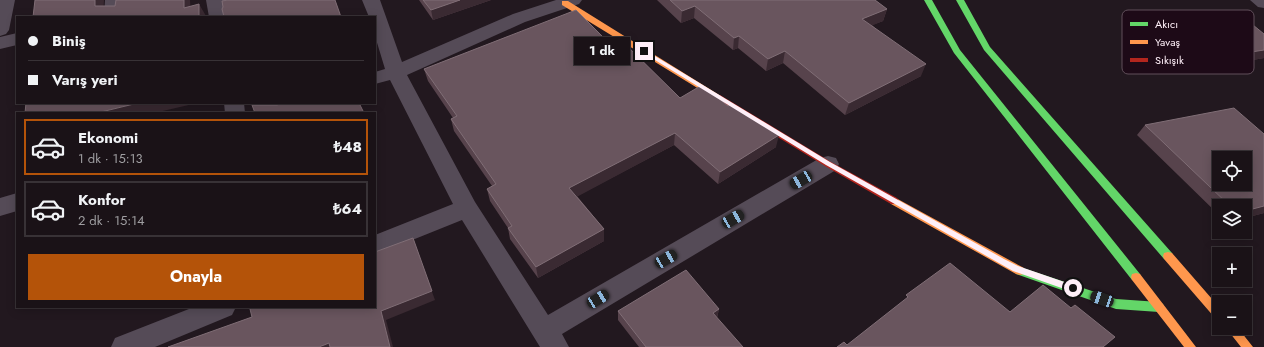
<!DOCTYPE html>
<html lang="tr">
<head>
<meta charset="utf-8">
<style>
	body { margin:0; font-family:Jost,sans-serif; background:#231b20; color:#f1f3f6; height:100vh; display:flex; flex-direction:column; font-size:15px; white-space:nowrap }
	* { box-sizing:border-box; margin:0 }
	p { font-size:13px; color:#9f9ea1 }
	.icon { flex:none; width:22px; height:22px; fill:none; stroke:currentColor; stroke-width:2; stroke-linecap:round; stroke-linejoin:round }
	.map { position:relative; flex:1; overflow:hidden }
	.details { position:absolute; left:16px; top:112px; width:360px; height:196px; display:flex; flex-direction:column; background:#1a1217; border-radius:0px; box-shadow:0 2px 10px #0003,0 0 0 1px #383236 }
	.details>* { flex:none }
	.banner { position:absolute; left:16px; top:16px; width:360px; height:88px; border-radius:0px; box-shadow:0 2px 10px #0003,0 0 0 1px #383236; display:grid; align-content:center; height:88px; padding:0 12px; background:#1a1217 }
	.controls { position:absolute; left:1212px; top:151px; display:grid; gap:8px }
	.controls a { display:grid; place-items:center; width:40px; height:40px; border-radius:0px; background:#1a1217; box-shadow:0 2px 10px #0003,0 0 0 1px #383236; font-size:20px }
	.end { position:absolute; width:18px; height:18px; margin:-9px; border:5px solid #feeff8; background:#111; box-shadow:0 0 0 2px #111 }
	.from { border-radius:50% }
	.bubble { position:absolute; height:28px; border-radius:0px; background:#1a1217; box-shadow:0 2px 10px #0003,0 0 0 1px #383236; font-size:13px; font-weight:700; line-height:28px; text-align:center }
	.car { position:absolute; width:12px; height:24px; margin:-12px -6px; border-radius:5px; box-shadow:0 0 3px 1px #0007; background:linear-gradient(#222 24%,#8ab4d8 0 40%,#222 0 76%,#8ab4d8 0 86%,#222 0) }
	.banner b { display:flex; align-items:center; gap:14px; height:38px; font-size:15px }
	.banner b+b { border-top:1px solid #383236 }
	.banner i { width:10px; height:10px; background:#f1f3f6 }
	ul { padding:7px 0 0; list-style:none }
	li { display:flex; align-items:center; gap:12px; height:56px; margin:0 8px 6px; padding:0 4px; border:2px solid #383236; border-radius:0px }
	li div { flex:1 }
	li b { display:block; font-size:15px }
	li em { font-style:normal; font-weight:700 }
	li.selected { border-color:#b45309 }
	li>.icon { width:36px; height:36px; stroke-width:1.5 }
	.action { display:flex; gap:8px; margin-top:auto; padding:8px 12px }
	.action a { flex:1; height:46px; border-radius:0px; background:#b45309; color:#fff; font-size:16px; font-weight:700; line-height:46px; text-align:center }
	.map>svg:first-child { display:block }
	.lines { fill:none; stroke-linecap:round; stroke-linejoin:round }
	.street { fill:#554b57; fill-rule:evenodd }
	.fast { fill:#63d668; fill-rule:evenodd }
	.slow { fill:#ff974d; fill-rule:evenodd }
	.jam { fill:#b3261e; fill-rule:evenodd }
	.wall { fill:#57434c }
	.shaded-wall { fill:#3a2a32 }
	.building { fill:#69555e; stroke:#806e76; fill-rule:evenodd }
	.route { fill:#feeff8 }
	.key { fill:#1d0a17; stroke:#604f5a; stroke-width:1 }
	.key-label { font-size:11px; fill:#feeff8 }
</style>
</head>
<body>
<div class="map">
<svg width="1264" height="347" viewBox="0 0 1264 347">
	<rect width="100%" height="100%" fill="#22181f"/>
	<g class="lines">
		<path class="street" d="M0,0H15L9,30L6,34L0,36Z
			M105,0H123L122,17H104Z
			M206,0H224L227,17H209Z
			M362,0H380L402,62L513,14L556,0H582L579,4L525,22L407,75L475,202L548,315L820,158L828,156L836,158L839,164L836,170L562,334L569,347H540L462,220L375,255V235L453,204L390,80L375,84V72L385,69L375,36V17H369Z
			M1250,0H1264V8L1258,7Z
			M17,33V45L0,49V37Z
			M224,103H244L245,113H225Z
			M17,193V211L0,216V198Z
			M194,307H236L232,315L155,347H111L115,338Z"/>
		<path class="fast" d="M924,0H932L960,50L1140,274L1141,277L1140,280L1136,281L1132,280L954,53Z
			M956,0H964L990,47L1172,253L1173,256L1172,259L1168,260L1164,259L984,50Z
			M1020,267L1116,299L1159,302L1163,304L1164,307L1163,310L1159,312L1116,309L1016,274L1015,271L1016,268Z"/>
		<path class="slow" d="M562,1H568L724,98L723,100H717L562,5Z
			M894,197L1024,268L1025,271L1024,274L1020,275L1016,274L891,204L889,201L891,198Z
			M1168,252L1172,253L1219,307V320L1215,318L1164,259L1163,256L1164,253Z
			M1136,273L1140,274L1196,347H1184L1132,280L1131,277L1132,274Z
			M1226,328H1238L1253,347H1241Z"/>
		<path class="jam" d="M720,95L831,162L897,198L899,201L897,204H891L825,166L717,100L716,98L717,96Z"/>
	</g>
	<path class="wall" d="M419,0H491L433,20Z
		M657,0H875L887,9L883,21L872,25L921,76L845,115L783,63L766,71L738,48L733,50L694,18L681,23Z
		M1204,32L1264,34V58L1224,65L1196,42Z
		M610,44L680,98L776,147L718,184L674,145L577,196L604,229V241L538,278L510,239L508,228L490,201L487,189L492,186L454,131L451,119L453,118L428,81L424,69Z
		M1145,125L1264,134V213L1245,218V206H1219V215L1137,135Z
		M719,309L717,318L743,347H639L618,320V311Z"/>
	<path class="shaded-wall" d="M95,0H104L103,17L95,6Z
		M184,0H190L191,17L184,8Z
		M460,0H491L433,20L431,10Z
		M199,4L206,16V17H199Z
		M695,6L694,18L681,23L682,11Z
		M887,9L883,21L859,31L862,19Z
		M739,36L738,48L733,50L734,38Z
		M1264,50V58L1224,65L1232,55Z
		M785,51L783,63L766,71L768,59Z
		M926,64L921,76L845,115L849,103Z
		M138,103H193V104L154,113H101V112Z
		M675,133L674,145L571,200L569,188Z
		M779,135L776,147L718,184L720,172Z
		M375,193L377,199L375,200Z
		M1264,206V213L1245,218V211Z
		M604,229V241L538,278L536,267Z
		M413,238L435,300L386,320L393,347H390L381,311Z
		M719,309L717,317L711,321L713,313Z
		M329,343L332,347H319Z"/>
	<path class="building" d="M35,0H95V6H115L116,0H184V8L199,4V17H33Z
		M228,0H335L341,17H224L222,9L223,7L222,1Z
		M423,0H460L431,10Z
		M670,0H875L887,9L862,19L926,64L849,103L785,51L768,59L739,36L734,38L695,6L682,11Z
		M576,10L610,44L620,39L680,98L702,85L728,106L732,104L747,116L749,114L779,135L720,172L675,133L569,188L604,229L536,267L508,228L512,226L487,189L496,184L451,119L457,116L424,69Z
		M1253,25L1264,34V50L1232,55L1204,32Z
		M26,103H138L101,112V113H25Z
		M283,103H359L364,113H255L252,105H277Z
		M1234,108L1264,134V206L1245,211V206H1230L1145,125ZM1219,158H1245V184H1219Z
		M413,238L432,291L381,311L390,347H330L329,343L319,347H168L252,317L250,309L255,307H375V252Z
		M950,263L1010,312L1043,285L1071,308L1075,305L1115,337L1103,347H837L844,342L847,345L908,297L906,295Z
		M686,270L719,309L713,313L743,347H646L618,311Z"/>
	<path class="route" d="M642,50H645L830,162L1004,259L1018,266L1076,286V291L1073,292L1013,271L826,165L642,52Z"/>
	<rect x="1122" y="10" width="132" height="64" rx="6" class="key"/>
	<rect x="1130" y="22" width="18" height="4" fill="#63d668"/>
	<rect x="1130" y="40" width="18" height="4" fill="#ff974d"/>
	<rect x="1130" y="58" width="18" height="4" fill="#b3261e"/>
	<g class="key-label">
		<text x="1155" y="28">Akıcı</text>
		<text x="1155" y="46">Yavaş</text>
		<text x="1155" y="64">Sıkışık</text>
	</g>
</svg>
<div class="controls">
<a><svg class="icon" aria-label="locate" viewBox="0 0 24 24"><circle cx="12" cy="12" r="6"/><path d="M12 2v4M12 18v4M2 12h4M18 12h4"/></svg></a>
<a><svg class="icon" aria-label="layers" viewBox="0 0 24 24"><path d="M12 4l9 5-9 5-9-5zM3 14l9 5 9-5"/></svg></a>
<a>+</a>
<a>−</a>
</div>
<i class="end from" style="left:1073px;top:288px"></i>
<i class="end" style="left:644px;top:51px"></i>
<div class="bubble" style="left:574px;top:37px;width:56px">1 dk</div>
<i class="car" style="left:801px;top:180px;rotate:240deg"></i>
<i class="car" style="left:733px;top:219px;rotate:60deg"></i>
<i class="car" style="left:666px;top:259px;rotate:60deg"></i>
<i class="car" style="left:598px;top:299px;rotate:59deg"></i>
<i class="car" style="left:1102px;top:299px;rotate:289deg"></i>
<div class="banner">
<b><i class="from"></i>Biniş</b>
<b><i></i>Varış yeri</b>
</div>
<section class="details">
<ul>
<li class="selected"><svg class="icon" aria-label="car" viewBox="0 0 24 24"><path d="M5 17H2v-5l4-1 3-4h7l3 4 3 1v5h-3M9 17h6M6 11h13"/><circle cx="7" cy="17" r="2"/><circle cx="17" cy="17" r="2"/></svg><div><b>Ekonomi</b><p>1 dk · 15:13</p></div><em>₺48</em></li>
<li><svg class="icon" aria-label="car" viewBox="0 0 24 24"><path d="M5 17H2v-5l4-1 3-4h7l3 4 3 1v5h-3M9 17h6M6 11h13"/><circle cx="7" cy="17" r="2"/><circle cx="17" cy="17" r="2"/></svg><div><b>Konfor</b><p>2 dk · 15:14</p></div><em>₺64</em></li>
</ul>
<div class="action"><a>Onayla</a></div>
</section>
</div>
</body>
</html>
